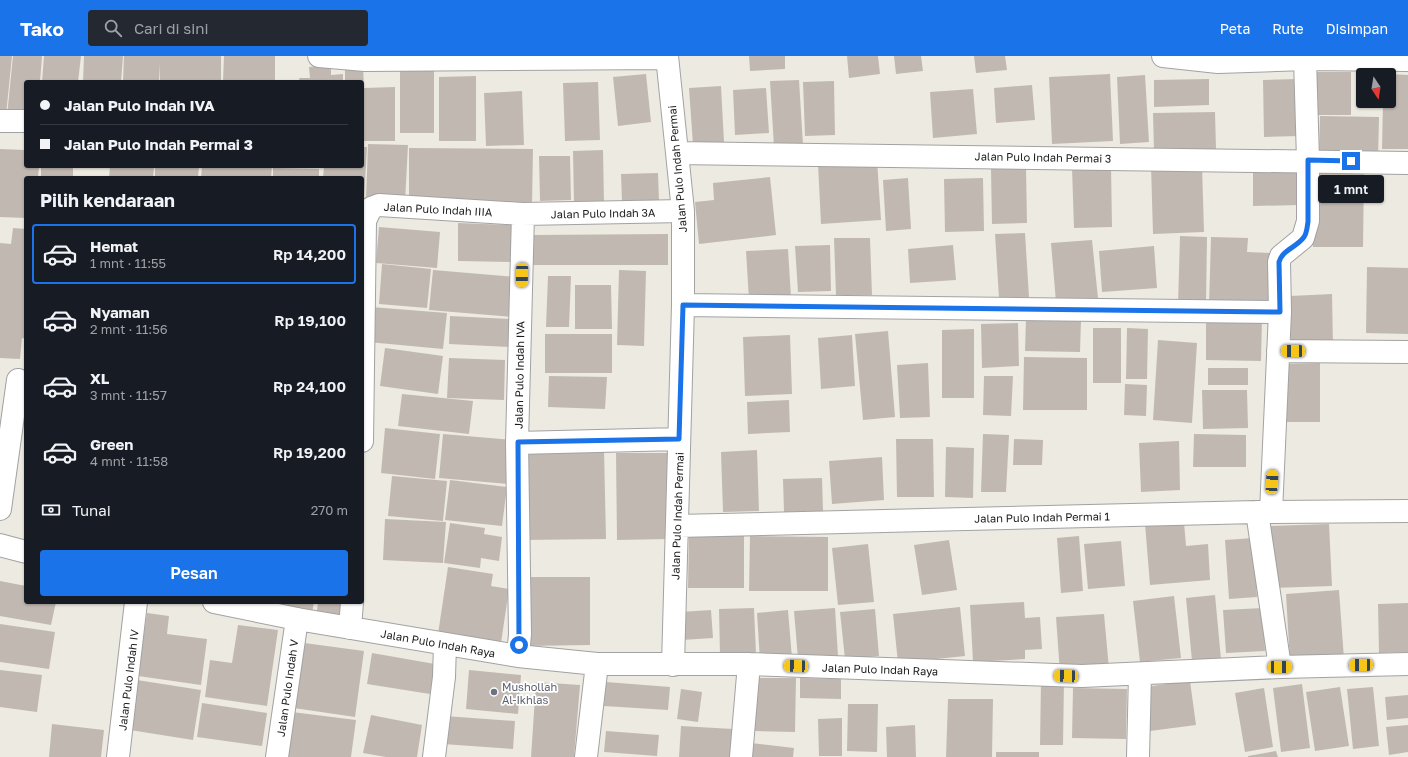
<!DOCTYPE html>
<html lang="id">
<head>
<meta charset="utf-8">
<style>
	body { margin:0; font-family:"Golos Text",sans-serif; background:#242831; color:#f1f3f6; height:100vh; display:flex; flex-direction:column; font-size:15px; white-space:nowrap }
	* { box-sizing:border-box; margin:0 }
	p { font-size:13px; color:#9ea1a6 }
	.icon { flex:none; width:22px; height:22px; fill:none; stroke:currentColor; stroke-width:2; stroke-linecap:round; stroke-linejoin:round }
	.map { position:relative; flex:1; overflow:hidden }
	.side { position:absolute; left:24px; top:120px; width:340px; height:428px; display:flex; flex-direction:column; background:#171b24; border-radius:4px; box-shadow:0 1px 3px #0004 }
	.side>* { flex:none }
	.top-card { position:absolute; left:24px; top:24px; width:340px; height:88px; border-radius:4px; box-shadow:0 1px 3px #0004; display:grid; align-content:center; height:88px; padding:0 16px; background:#171b24 }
	.needle { width:26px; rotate:168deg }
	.fabs { position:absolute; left:1356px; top:12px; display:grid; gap:8px }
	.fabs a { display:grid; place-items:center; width:40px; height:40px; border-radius:4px; background:#171b24; box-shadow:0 1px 3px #0004; font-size:20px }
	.end { position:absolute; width:18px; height:18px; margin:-9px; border:5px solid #1a73e8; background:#fff; box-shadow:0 0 0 2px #fff }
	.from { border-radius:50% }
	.bubble { position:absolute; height:28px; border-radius:4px; background:#171b24; box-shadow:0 1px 3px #0004; font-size:13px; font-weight:600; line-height:28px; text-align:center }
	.car { position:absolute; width:12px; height:24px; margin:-12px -6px; border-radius:5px; box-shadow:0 0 3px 1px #0007; background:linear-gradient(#f5c518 24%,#345 0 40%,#f5c518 0 76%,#345 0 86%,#f5c518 0) }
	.top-card b { display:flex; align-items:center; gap:14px; height:38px; font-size:15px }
	.top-card b+b { border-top:1px solid #363941 }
	.top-card i { width:10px; height:10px; background:#f1f3f6 }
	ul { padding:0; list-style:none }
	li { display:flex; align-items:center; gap:12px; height:60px; margin:0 8px 6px; padding:0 8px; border:2px solid transparent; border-radius:4px }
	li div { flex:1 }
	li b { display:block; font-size:15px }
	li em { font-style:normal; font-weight:600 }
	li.current { border-color:#1a73e8 }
	li>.icon { width:36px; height:36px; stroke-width:1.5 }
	h2 { padding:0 16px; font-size:18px; line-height:48px }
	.pay { display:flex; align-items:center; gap:10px; height:44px; padding:0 16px; font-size:15px }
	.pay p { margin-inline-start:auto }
	.cta { display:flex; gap:8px; margin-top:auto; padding:8px 16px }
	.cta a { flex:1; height:46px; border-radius:4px; background:#1a73e8; color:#fff; font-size:16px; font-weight:600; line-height:46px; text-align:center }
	header { display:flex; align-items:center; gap:24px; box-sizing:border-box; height:56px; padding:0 20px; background:#1a73e8; color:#fff }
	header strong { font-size:19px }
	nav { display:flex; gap:22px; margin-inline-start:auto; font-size:14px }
	.search { width:280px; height:36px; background:#242831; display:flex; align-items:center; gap:10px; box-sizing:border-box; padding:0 14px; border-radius:4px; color:#9ea1a6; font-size:15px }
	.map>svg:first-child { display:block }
	.building { fill:#c1b9b1 }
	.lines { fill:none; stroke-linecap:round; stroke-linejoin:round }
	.minor-casing { stroke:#a2a2a2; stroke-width:24 }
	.minor { stroke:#fff; stroke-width:22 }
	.route { stroke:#1a73e8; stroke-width:5 }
	.worship-dot { fill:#6b7280; stroke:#fff; stroke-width:1.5 }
	.labels { text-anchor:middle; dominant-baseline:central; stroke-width:3.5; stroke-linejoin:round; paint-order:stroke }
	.street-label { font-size:11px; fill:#1b1b1b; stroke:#fff }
	.worship-label { font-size:11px; fill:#5b616d; stroke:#fff; text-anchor:start }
</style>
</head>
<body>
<header>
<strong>Tako</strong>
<div class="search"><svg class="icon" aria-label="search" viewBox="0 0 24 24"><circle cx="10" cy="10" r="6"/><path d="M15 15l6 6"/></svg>Cari di sini</div>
<nav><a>Peta</a><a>Rute</a><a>Disimpan</a></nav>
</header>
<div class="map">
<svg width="1408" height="701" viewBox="0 0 1408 701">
	<rect width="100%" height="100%" fill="#edeae1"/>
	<path class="building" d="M0,0H12L6,59L0,58Z
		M13,0H42L40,26H26V62L7,60Z
		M44,0H81L78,26H42Z
		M84,0H123L121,26H83Z
		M124,0H221V26H160V8L159,26H123Z
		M224,0H275V26H223Z
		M749,0H785V13L750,15Z
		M847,0H878L880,18L849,22Z
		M894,0H921L923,15L896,18Z
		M974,0H1005L1007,14L976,17Z
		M345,9H363L364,32L395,31V85H362V26H345Z
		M400,9H434V77H400Z
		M331,10V19L343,18V26H300L299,22H310L309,11Z
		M1314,16H1351V59H1314Z
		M646,18L651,66L618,70L613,21Z
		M1110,18L1113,85L1052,88L1049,21Z
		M1389,18L1408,19V93H1382L1383,45H1389Z
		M1145,19L1149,86L1120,88L1117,21Z
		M476,20V85H439V21Z
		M1209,23V49L1154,51V24Z
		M1297,23L1299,80L1264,81L1263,24Z
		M799,24L803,89L774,91L770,25Z
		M834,25L835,79L805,80L803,26Z
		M598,26L600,84L565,85L563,27Z
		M1032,29L1035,64L996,67L994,32Z
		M721,30L724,86L693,89L689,32Z
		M766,32L769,77L735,79L733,34Z
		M973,33L977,78L933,82L930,36Z
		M522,35L524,89L486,90L484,37Z
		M1215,56L1216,93L1154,95L1153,57Z
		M1320,60L1379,61L1378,104L1319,103Z
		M368,88L408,89L405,146L366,144Z
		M362,91H367L364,142H362V122H323L324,110H362Z
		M409,92L533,93L532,151L409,150Z
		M0,93L25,94L26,110H39L38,122H26V162L0,161Z
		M603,94L604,148L574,149L573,95Z
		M539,100H570L571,144L540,145Z
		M877,104L881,164L821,168L818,108Z
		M1202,109L1204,176L1153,178L1151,110Z
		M41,110H73V122H41Z
		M110,110L154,111L153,122H109Z
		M155,110H199L198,122H155Z
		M202,110H272L271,122H201Z
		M1111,110L1112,171L1074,172L1072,112Z
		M273,112L319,113V122H273Z
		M1026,112L1027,167L992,168L991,113Z
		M1299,113V149L1253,150V114Z
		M1313,115H1364L1363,191H1313Z
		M658,117L659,145L622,146L621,118Z
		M770,121L776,179L699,188L695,146L714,144L713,127Z
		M908,122L911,173L886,175L883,124Z
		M983,122L984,175L945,176L944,123Z
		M458,167L512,169L511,206L458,205Z
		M379,171L440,176L437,212L376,207Z
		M13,172L26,173V283L22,282L20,303L0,302V187L11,188Z
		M1025,177L1029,241L999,242L995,178Z
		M668,178V209H532V179Z
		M1180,180L1207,181L1206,249H1178Z
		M1211,181L1248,182L1247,196L1274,197L1273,250L1209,249Z
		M834,182H870L872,239H836Z
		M1092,184L1098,242L1056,246L1051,187Z
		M830,189L831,235L798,236L795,190Z
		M953,189L956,224L910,227L908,193Z
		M1154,190L1157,232L1102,236L1099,195Z
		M788,193L791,241L749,244L746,195Z
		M382,208L431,213L427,252L379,248Z
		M1367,211L1408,212V278L1366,277Z
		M433,214L517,221L514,261L429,254Z
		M619,214L646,215L644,290L617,289Z
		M548,220H571L569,271H546Z
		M575,229H611L612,273H575Z
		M1332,238L1333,290L1291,291L1290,240Z
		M371,251L447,257L443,293L368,286Z
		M450,260L510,263L509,291L449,288Z
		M1206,261L1262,262L1261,305L1206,304Z
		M1026,263L1081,264L1080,296L1025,295Z
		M1018,267L1019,310L982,312L981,268Z
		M1093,272H1121V327H1093Z
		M1127,272L1148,273L1147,323H1126Z
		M974,273V342H942V274Z
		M888,275L895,361L863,364L855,278Z
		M545,278H612V317H545Z
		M790,279L792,338L745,340L743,281Z
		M852,279L855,330L821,333L818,282Z
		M1158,284L1197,287L1192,367L1153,364Z
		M385,292L443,300L438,338L380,330Z
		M1024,301L1087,302V354H1023Z
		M449,302L505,304L504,344L447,342Z
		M928,307L930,361L900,362L897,309Z
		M1320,307V366H1281V308Z
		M1208,312H1248V329H1208Z
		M549,320L607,321L605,353L548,351Z
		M984,320H1013L1011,360L983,359Z
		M1125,328L1147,329L1146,360L1124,359Z
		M1202,334H1247L1248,372L1203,373Z
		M402,338L473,345L469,378L398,370Z
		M789,344L790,376L748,378L747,346Z
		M385,372L440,378L435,423L381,417Z
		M443,378L512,384L508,428L439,422Z
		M983,378L1009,379L1006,436H981Z
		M1194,378L1246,379V411H1193Z
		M896,383H933L934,441H897Z
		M1014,383L1043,384L1042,409H1013Z
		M1179,385L1180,434L1141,436L1139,387Z
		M946,391L974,392L973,442L945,441Z
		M604,393L606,483L524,484L523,394Z
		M757,394L759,455L723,456L721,396Z
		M616,397H667L668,483L617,484Z
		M882,401L884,444L832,448L829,405Z
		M392,420L447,425L443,465L388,460Z
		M822,422L823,455L784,456L783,423Z
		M450,424L507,431L502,470L445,464Z
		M385,463L446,466L443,507L383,504Z
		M1184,466L1186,490L1208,488L1210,524L1150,529L1145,468Z
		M450,467L485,472L484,478L502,481L499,505L481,502L480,512L444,507Z
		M1329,468L1332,530L1272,532L1269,470Z
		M689,477H744V532H688Z
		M750,480L828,481V535H749Z
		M1079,480L1083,535L1061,537L1057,482Z
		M1253,482L1257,541L1229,543L1225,484Z
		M949,484L957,534L922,539L914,489Z
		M1121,485L1125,530L1088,533L1084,488Z
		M868,488L874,546L838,549L832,492Z
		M448,511L493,518L491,530L509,533L501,587L438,578Z
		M523,521H590V589L524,590Z
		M0,525L26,530V546H56L51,569L0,560Z
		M1339,534L1344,603L1290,606L1286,538Z
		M1215,539L1221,603L1192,605L1186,542Z
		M1174,540L1181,602L1140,606L1133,545Z
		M277,546H314L312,557L276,551Z
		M318,546H349L346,567L316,563Z
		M1024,546L1025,562L1040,561L1042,593L1025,594V603L973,606L970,549Z
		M1408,547V596L1379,597L1378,548Z
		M960,551L965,600L898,607L893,558Z
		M754,552L756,598L720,600L719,553Z
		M835,552L838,600L798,603L794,555Z
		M1263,552L1265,595L1226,597L1223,554Z
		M875,553L879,600L845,603L840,556Z
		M711,554L713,582L682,584L680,556Z
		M788,554L792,602L760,605L757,557Z
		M147,557L169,560L167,578L207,583L201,629L138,620Z
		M1104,558L1109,613L1060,617L1056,561Z
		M0,568L55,576L49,613L0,606Z
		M238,569L278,574L267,650L205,641L210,604L232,607Z
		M297,586L364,595L355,661L287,651Z
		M372,597L435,608L430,638L367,628Z
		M0,614L42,619L37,656L0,651Z
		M469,614L521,619L518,658L466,653Z
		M754,622H796L795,676L754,675Z
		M800,622L841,623V643L800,642Z
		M137,624L201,634L193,684L130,674Z
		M1041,625H1064L1063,689H1040Z
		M1190,625L1196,669L1150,675L1144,631Z
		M536,626L580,629L574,701H531Z
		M606,626L670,631L668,654L604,650Z
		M1302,628L1310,692L1281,696L1273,632Z
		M1340,631L1349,690L1315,695L1306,636Z
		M1373,631L1379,690L1353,693L1347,633Z
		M1073,632L1127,633L1126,683L1072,682Z
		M1264,632L1273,691L1245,696L1235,637Z
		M681,633L702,636L698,666L677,663Z
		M1408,639V662L1387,664L1385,641Z
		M948,643H993L992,701H946Z
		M202,647L267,657L262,690L197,681Z
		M848,648H878L877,696L847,695Z
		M284,655L356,664L351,701H278Z
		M371,659L422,669L417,701H386L363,697Z
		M445,660L515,665L513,693L443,688Z
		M842,662V700H819L818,663Z
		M52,668L104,674L101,701H49Z
		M915,669L916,701H887L886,671Z
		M1408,669V696L1389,699L1386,671Z
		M681,670L733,673L731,701H679Z
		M606,675L659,679L657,700L604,696Z
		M751,687L794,692L793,701H749Z
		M1276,695L1278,701H1248V700Z
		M996,696H1039V701H996Z"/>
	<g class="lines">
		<g class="minor-casing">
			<path id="minor" d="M319,0L365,4L667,2
				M667,0L683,155V249L673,609
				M1163,0L1218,6L1305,3L1408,4
				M0,65H26
				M677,97L1408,107
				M683,249L1280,256
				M1278,295L1408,296
				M362,385L365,165L371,152L379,149L523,158L683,155
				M517,387L679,383
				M0,453L18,324
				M1257,456L1280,611
				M1271,456L1280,256L1279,206L1281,200L1303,182L1308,165V104L1305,3
				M677,470L1257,456L1408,455
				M0,489L26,496
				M214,546L297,563L518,600L597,608H749L1082,620L1280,611L1408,608
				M350,572L352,546
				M518,600L520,578L517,387L523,158
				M118,701L136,546
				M277,701L297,563
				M434,701L444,621L445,588
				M586,701L597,608
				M741,701L749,608
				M1138,701L1140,618"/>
		</g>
		<use href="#minor" class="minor"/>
	</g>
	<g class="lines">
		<path class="route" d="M519,589L518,386L679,383L683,249L1280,256L1279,206C1283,193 1296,192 1304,181C1307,177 1307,171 1308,166V104L1351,105"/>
	</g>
	<circle class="worship-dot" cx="494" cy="636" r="4"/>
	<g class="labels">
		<g class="street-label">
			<text transform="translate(1043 101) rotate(1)">Jalan Pulo Indah Permai 3</text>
			<text transform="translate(677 113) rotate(-95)">Jalan Pulo Indah Permai</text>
			<text transform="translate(438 153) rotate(3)">Jalan Pulo Indah IIIA</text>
			<text transform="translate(603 157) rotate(-1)">Jalan Pulo Indah 3A</text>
			<text transform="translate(519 319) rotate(-89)">Jalan Pulo Indah IVA</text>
			<text transform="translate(677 460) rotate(-88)">Jalan Pulo Indah Permai</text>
			<text transform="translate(1042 461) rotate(-1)">Jalan Pulo Indah Permai 1</text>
			<text transform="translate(438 587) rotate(10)">Jalan Pulo Indah Raya</text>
			<text transform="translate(880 613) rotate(2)">Jalan Pulo Indah Raya</text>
			<text transform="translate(128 624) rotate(-83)">Jalan Pulo Indah IV</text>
			<text transform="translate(287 632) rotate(-82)">Jalan Pulo Indah V</text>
		</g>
		<g class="worship-label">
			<text x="502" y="630">Mushollah<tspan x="502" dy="13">Al-Ikhlas</tspan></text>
		</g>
	</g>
</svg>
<div class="fabs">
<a><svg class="needle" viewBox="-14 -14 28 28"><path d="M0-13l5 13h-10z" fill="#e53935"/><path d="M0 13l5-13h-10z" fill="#9ea1a6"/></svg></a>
</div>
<i class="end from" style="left:519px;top:589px"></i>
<i class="end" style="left:1351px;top:105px"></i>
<div class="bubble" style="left:1318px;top:119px;width:66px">1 mnt</div>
<i class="car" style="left:522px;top:219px;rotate:181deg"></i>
<i class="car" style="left:1293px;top:295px;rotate:271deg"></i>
<i class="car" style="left:1272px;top:426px;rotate:3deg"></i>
<i class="car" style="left:1361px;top:609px;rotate:269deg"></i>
<i class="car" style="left:796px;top:610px;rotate:272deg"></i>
<i class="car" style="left:1280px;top:611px;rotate:89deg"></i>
<i class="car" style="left:1066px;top:620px;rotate:272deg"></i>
<div class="top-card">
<b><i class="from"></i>Jalan Pulo Indah IVA</b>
<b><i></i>Jalan Pulo Indah Permai 3</b>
</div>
<section class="side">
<h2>Pilih kendaraan</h2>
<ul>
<li class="current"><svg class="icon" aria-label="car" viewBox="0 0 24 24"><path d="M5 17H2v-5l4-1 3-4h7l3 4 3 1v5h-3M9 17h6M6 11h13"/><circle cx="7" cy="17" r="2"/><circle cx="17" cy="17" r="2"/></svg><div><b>Hemat</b><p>1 mnt · 11:55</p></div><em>Rp 14,200</em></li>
<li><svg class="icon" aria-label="car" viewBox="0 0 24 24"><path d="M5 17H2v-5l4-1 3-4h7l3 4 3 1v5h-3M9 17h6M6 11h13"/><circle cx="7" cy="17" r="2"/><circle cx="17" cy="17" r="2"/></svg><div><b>Nyaman</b><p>2 mnt · 11:56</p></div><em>Rp 19,100</em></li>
<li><svg class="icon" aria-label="car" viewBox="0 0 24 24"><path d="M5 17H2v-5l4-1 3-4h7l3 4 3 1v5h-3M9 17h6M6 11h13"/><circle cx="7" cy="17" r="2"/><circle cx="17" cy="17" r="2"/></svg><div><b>XL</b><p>3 mnt · 11:57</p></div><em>Rp 24,100</em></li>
<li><svg class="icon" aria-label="car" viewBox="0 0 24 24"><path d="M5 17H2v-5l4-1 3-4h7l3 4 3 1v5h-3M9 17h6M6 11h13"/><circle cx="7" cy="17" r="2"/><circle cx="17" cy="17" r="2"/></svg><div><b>Green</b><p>4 mnt · 11:58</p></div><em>Rp 19,200</em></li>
</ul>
<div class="pay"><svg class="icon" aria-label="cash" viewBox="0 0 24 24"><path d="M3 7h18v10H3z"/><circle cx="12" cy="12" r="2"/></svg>Tunai<p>270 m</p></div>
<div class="cta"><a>Pesan</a></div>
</section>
</div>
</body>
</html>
